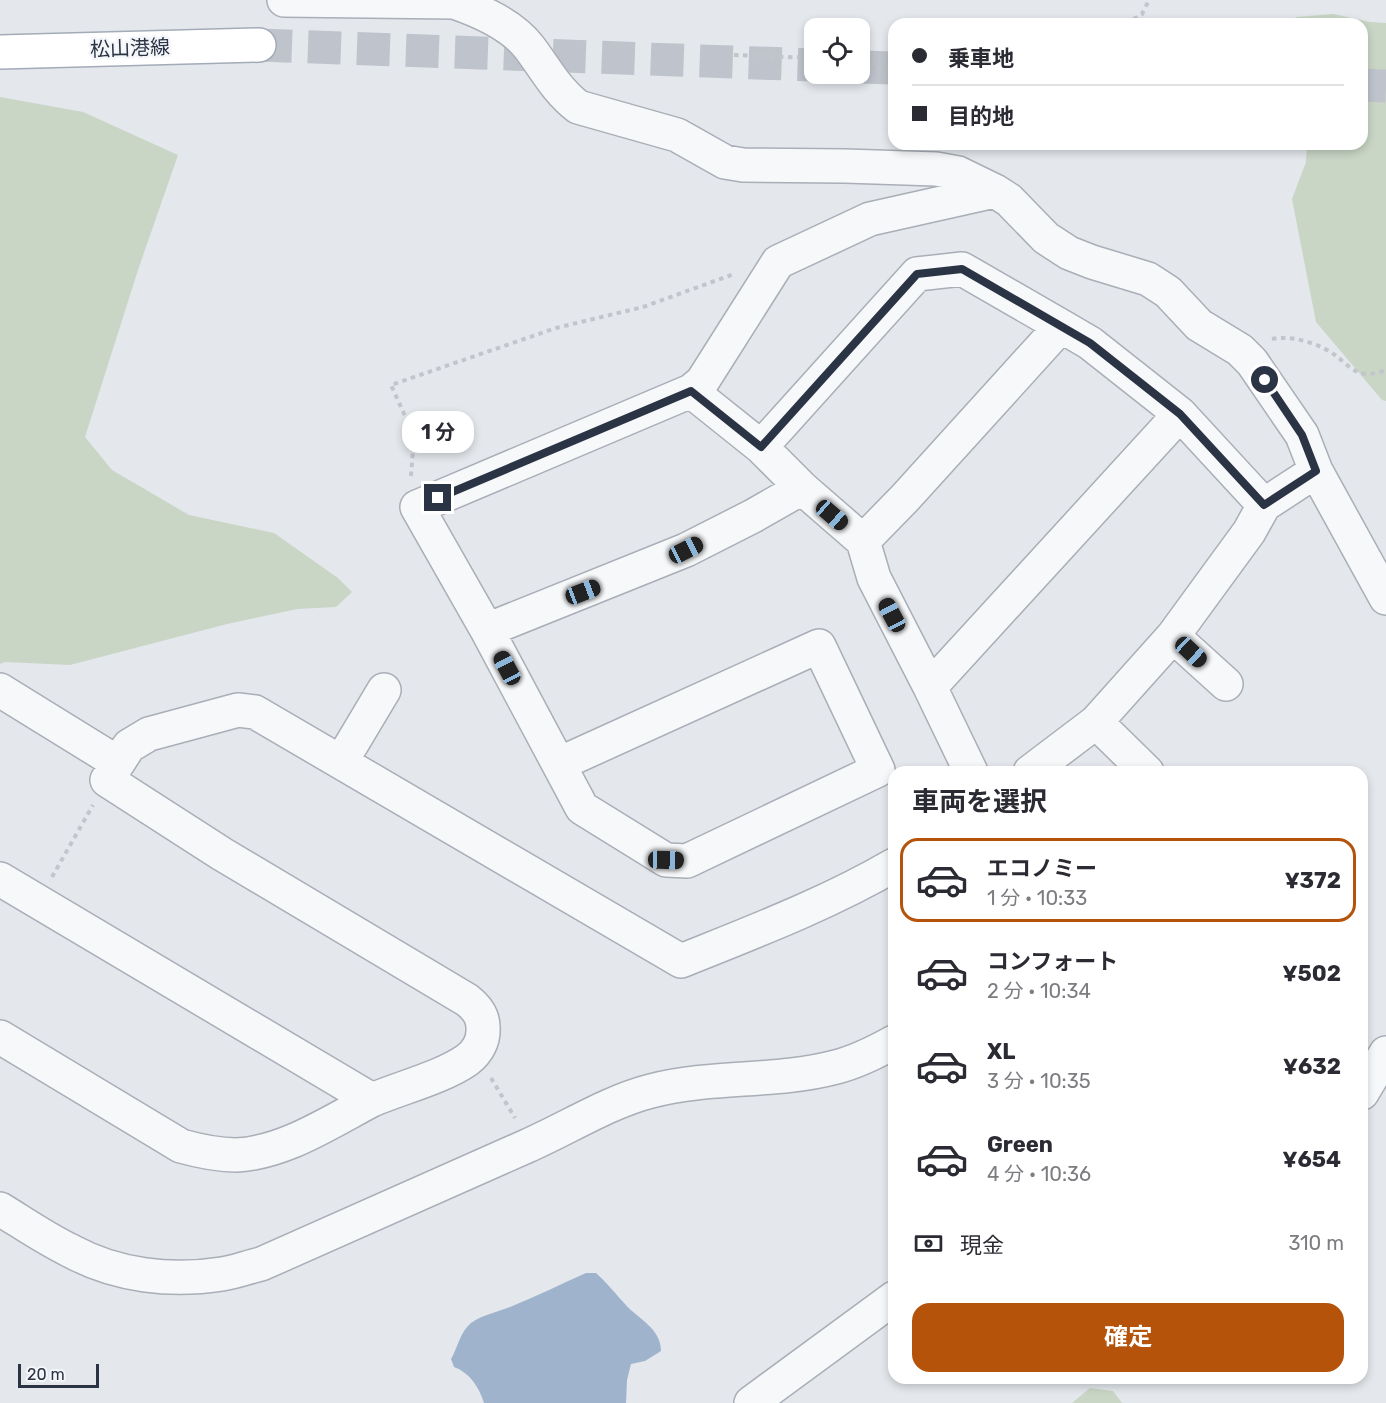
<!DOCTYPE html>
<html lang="ja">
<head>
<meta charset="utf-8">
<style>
	body { margin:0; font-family:Rubik,"Noto Sans JP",sans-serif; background:#f7f7f7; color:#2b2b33; height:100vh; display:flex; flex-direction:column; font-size:22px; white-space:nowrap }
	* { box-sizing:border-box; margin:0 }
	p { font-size:20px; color:#7c7c81 }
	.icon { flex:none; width:33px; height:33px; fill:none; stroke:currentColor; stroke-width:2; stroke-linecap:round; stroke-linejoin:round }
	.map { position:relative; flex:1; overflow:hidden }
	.drawer { position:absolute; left:888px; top:766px; width:480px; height:618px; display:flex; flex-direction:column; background:#fff; border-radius:18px; box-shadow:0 3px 9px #0003 }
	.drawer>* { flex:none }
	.guide { position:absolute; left:888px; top:18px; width:480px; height:132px; border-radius:18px; box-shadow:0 3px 9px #0003; display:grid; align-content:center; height:132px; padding:0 24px; background:#fff }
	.fabs { position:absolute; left:804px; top:18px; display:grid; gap:12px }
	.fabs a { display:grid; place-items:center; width:66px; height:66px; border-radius:12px; background:#fff; box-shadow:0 3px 9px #0003; font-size:30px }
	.scale { position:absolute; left:18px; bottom:15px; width:81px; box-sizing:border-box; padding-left:6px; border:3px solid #2b3445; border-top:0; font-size:16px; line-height:21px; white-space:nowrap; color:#2b3445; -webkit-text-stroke:4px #f4f6f9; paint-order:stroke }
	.end { position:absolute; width:27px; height:27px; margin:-14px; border:8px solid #2b3445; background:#fff; box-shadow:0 0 0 3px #fff }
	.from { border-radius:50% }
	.bubble { position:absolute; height:42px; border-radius:18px; background:#fff; box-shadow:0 3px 9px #0003; font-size:20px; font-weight:700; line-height:42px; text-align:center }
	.car { position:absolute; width:18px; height:36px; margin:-18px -9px; border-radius:8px; box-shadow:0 0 4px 2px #0007; background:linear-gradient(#222 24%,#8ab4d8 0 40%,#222 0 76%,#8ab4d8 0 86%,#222 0) }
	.guide b { display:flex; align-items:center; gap:21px; height:57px; font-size:22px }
	.guide b+b { border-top:2px solid #e1e1e2 }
	.guide i { width:15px; height:15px; background:#2b2b33 }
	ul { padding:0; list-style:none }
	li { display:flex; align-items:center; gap:18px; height:84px; margin:0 12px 9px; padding:0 12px; border:3px solid transparent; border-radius:18px }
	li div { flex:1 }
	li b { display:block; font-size:22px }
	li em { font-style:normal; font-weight:700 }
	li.on { border-color:#b45309 }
	li>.icon { width:54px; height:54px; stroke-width:1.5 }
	h2 { padding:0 24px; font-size:27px; line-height:72px }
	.pay { display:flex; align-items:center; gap:15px; height:66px; padding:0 24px; font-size:22px }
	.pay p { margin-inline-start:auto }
	.action { display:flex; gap:12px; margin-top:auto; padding:12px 24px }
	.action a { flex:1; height:69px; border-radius:18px; background:#b45309; color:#fff; font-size:24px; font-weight:700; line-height:69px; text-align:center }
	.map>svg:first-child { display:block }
	.green { fill:#c9d6c5 }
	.water { fill:#9fb4cc }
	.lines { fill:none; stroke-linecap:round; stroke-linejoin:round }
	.major-tunnel { stroke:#bfc3cb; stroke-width:33; stroke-dasharray:33 16; stroke-linecap:butt }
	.minor-casing { stroke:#a9aeb7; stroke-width:36 }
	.major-casing { stroke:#a3abb8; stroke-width:36 }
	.path { stroke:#c2c5cb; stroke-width:4; stroke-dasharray:4.5 4.5; stroke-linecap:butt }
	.minor { stroke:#f7f8fa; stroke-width:33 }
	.major { stroke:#fff; stroke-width:33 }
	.route { stroke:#2b3445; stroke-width:8 }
	.labels { text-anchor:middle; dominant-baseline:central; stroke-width:5; stroke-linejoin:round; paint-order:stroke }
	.street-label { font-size:20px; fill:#2b3445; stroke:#f4f6f9 }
</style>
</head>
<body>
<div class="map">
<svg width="1386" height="1403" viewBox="0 0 1386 1403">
	<rect width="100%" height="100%" fill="#e4e7ec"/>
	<path class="green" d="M1333,14L1370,22L1386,23V401L1382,400L1316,322L1292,199L1306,162L1307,144H1362V24H1291L1296,17Z
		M0,97L83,112L178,155L138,270L85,437L112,470L189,515L274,533L338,578L352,592L336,607L297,609L227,624L70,665L5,662L0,664Z
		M1090,1388L1113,1391L1122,1403H1072Z"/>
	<path class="water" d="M586,1273H596C607,1283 615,1293 625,1304C639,1320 661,1328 661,1351L645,1361L631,1364L627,1380L626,1403H484C479,1387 470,1373 454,1367L451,1359C458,1347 460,1332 471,1323C482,1315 497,1312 510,1307C535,1297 561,1284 586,1273Z"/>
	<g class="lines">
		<path class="major-tunnel" d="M259,45L814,65
			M860,67L894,68
			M1362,85L1386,86"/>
		<g class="minor-casing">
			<path id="minor" d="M284,0L454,2C480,11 511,24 529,47C545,68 556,90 578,107L677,135L725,162L743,165L845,166L936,169L958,173L995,191L1009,200L1046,238L1069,253L1092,262L1148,279L1168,292L1199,325L1240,350L1252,362L1302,435L1316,471L1386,598
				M691,391L702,382L778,262L870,219L995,191
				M761,447L917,274L962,269L1061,326
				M1264,505L1316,471
				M487,630L686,550L753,516L802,488
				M1173,636L1226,684
				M930,687L1180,414
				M0,690L118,763
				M1096,722L1147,772
				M341,762L384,690
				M559,764L819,646L878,770L687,861L666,860L582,808L487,630L417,507L691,391L761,447L802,488L863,541
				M971,772L930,687L874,578L863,541L904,499L1061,326L1090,343L1180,414L1264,505L1249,532L1173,636L1096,722L1030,772
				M0,879L372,1100C400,1088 443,1077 467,1060C478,1052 484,1040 483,1027C483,1016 476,1007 467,1000L222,854L107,780L129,746L149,734L238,710L255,712L681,961C753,932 827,904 894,865
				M0,1037L181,1146C199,1151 217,1155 236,1155C284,1153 330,1122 372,1100
				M1362,1093L1386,1053
				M0,1209C23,1223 46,1239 71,1251C117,1276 171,1282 222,1274C235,1272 248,1267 261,1264C350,1224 439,1185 527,1146C568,1128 608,1102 651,1091C712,1075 776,1083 836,1067C856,1062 876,1052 894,1042
				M751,1403L894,1298"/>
		</g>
		<g class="major-casing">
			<path id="major" d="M0,52L259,45"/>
		</g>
		<path class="path" d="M1126,24L1142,14L1149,0
			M734,55L814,58
			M860,62L894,74
			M1272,339C1292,335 1318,343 1335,355C1342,360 1350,369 1358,372C1367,376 1377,373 1386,370
			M411,476L414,436L391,385L556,328L643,307L734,274
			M52,877L93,805
			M491,1078L515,1118"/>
		<use href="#minor" class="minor"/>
		<use href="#major" class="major"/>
	</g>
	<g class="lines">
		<path class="route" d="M438,498L691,391L761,447L917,274L962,269L1090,343L1180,414L1264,505L1316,471L1302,435L1265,380"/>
	</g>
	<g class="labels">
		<g class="street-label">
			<text transform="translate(130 48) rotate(-2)">松山港線</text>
		</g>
	</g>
</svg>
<div class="fabs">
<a><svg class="icon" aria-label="locate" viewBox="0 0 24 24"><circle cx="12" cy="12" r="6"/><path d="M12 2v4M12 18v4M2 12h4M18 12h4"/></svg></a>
</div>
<div class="scale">20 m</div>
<i class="end from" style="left:1265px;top:380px"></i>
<i class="end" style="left:438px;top:498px"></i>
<div class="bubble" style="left:402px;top:411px;width:72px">1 分</div>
<i class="car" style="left:832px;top:515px;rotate:131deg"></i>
<i class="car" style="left:686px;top:550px;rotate:63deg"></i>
<i class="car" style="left:583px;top:592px;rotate:69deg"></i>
<i class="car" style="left:892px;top:615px;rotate:332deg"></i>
<i class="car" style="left:1191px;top:652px;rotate:133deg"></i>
<i class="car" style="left:507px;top:668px;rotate:332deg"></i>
<i class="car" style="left:666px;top:860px;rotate:91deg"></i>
<div class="guide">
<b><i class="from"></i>乗車地</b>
<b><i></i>目的地</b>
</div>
<section class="drawer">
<h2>車両を選択</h2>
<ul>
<li class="on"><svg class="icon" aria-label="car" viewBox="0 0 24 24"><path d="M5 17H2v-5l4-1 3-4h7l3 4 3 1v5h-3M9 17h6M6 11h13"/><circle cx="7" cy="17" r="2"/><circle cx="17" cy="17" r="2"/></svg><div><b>エコノミー</b><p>1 分 · 10:33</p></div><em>¥372</em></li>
<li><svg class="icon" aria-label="car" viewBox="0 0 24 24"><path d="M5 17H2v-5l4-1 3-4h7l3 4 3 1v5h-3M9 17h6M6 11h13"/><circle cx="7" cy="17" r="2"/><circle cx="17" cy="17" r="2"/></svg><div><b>コンフォート</b><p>2 分 · 10:34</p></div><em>¥502</em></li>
<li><svg class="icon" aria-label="car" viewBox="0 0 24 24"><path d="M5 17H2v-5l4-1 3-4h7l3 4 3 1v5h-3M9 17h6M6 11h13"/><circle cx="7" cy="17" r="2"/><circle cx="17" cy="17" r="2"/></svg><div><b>XL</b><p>3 分 · 10:35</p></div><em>¥632</em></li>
<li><svg class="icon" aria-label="car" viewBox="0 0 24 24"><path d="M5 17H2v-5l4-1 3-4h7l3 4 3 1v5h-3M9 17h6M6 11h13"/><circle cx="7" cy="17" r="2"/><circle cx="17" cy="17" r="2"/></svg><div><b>Green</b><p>4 分 · 10:36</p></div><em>¥654</em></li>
</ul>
<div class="pay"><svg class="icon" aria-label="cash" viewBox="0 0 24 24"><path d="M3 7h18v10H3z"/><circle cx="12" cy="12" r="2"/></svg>現金<p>310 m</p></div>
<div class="action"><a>確定</a></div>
</section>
</div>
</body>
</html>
